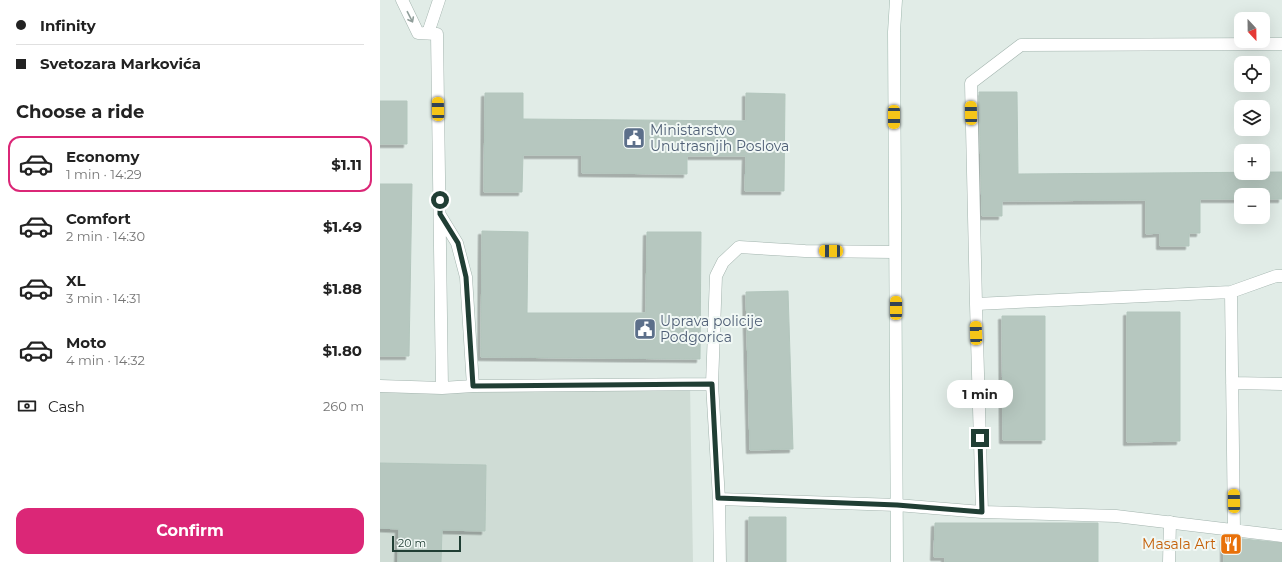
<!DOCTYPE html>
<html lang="en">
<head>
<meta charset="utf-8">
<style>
	body { margin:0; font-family:Montserrat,sans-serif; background:#f6f6f6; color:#222; height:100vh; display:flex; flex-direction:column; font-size:15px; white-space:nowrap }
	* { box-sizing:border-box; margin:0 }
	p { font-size:13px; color:#767676 }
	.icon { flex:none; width:22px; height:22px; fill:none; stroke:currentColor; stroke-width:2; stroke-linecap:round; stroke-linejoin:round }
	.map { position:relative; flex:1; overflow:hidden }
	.panel { display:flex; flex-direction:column; background:#fff; width:380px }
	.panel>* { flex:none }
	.hud { display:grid; align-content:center; height:88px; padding:0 16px; background:#fff }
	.needle { width:26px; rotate:158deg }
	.buttons { position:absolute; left:854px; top:12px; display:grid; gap:8px }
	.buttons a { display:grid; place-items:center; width:36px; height:36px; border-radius:8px; background:#fff; box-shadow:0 4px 16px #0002; font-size:20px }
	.scale { position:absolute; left:12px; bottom:10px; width:69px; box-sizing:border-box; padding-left:4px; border:2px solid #203e34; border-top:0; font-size:11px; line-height:14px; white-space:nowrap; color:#203e34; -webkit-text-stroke:3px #f1f8f5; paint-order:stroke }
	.end { position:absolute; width:18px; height:18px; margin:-9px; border:5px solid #203e34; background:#fff; box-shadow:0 0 0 2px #fff }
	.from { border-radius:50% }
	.bubble { position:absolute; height:28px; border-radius:12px; background:#fff; box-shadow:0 4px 16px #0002; font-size:13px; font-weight:700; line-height:28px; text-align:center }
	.car { position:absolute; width:12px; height:24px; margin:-12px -6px; border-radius:5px; box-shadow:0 0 3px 1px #0007; background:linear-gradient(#f5c518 24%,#345 0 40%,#f5c518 0 76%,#345 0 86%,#f5c518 0) }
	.hud b { display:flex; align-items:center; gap:14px; height:38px; font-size:15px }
	.hud b+b { border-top:1px solid #e0e0e0 }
	.hud i { width:10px; height:10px; background:#222 }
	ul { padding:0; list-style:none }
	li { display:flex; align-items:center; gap:12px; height:56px; margin:0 8px 6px; padding:0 8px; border:2px solid transparent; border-radius:12px }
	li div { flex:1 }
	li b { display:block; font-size:15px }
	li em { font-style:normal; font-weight:700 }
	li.selected { border-color:#db2777 }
	li>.icon { width:36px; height:36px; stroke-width:1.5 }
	h2 { padding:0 16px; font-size:18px; line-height:48px }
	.pay { display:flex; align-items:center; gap:10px; height:44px; padding:0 16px; font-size:15px }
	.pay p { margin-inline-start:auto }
	.primary-button { display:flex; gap:8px; margin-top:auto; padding:8px 16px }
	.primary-button a { flex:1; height:46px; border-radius:12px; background:#db2777; color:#fff; font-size:16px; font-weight:700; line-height:46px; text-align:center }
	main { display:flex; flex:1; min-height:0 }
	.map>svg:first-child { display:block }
	.built { fill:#cfdcd5 }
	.building { fill:#b6c7bf; stroke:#b3c6bd; filter:url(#shadow) }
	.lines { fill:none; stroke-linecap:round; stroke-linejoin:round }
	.lane-casing { stroke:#a3b4ae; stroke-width:13 }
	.street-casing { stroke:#a3b4ae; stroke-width:13 }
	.secondary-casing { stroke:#9fb8ae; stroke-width:13 }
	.lane { stroke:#fff; stroke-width:12 }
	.street { stroke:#fff; stroke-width:12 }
	.secondary { stroke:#fff; stroke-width:12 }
	.oneway { stroke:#909e9a }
	.route { stroke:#203e34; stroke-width:5 }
	.labels { text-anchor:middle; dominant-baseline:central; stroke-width:4; stroke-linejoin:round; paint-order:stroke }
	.service-label { font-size:14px; fill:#4e5e75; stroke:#f1f8f5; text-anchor:start }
	.food-label { font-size:14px; fill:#c56008; stroke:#f1f8f5; text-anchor:end }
</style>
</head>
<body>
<main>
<section class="panel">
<div class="hud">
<b><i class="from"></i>Infinity</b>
<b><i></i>Svetozara Markovića</b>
</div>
<h2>Choose a ride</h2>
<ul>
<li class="selected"><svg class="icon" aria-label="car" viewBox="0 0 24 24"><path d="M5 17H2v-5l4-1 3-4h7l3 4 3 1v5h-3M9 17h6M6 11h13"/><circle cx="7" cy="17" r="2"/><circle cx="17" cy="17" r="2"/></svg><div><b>Economy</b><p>1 min · 14:29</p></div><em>$1.11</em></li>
<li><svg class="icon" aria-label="car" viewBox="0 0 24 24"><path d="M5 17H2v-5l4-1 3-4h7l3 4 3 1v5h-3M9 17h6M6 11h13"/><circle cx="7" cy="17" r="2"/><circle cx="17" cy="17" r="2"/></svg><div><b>Comfort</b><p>2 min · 14:30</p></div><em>$1.49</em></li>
<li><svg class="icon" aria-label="car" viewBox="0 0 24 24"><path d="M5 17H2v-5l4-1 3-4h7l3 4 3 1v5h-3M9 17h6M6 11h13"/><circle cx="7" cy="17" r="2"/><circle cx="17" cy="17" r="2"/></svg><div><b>XL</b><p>3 min · 14:31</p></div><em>$1.88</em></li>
<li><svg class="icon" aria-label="car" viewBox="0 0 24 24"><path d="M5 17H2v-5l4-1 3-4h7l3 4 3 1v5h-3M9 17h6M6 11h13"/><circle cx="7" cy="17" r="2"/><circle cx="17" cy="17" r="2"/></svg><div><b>Moto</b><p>4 min · 14:32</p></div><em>$1.80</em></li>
</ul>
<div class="pay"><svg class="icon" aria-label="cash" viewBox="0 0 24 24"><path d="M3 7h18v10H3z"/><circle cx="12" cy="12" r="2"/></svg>Cash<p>260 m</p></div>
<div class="primary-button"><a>Confirm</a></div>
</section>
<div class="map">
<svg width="902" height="562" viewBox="0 0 902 562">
	<defs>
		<filter id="shadow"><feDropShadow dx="-3.5" dy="3.5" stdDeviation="0" flood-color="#0004"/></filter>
	</defs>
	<rect width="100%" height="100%" fill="#e1ece7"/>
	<path class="built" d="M310,385L313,562H0V390Z"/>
	<path class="building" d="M599,92H637L638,174L902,172V199H883V195H861V199H820V233H809V246H780V233L766,234V200L622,201V216H602Z
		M105,93H143V119L366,121V93L405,94L404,191H365L366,156H307V174L202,173V155H143L142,192H104Z
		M0,101H27V144H0Z
		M0,184H32L29,356H0Z
		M102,231L148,232L147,313H266L267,232H321L320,359L101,357Z
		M408,291L413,449L370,450L366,292Z
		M747,312H800V441L747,442Z
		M622,316H665V440H623Z
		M0,463L106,465L105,531L62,530L61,562H18L19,529L0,528Z
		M369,517H406V562H369Z
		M555,523H718V562H565V557H554Z
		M844,537L902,543V562H844Z"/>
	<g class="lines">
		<g class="lane-casing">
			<path id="lane" d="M22,0L38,33L57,34L62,388
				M48,33L59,0
				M60,215L77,243L86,277L93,386
				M0,386L62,388L93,386L332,384
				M339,499L517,505
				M340,562L339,499L332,384L336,276L343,262L359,247L425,251L514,252
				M789,562L790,522"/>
		</g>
		<g class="street-casing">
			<path id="street" d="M851,292L854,530
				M596,304L851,292L896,276H902
				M852,383L902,384
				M517,505L602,512L736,516L902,536
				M602,512L596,304L591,83L641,45L902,44"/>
		</g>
		<g class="secondary-casing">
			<path id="secondary" d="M516,0L514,32L517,562"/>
		</g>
		<use href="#lane" class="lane"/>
		<use href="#street" class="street"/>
		<use href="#secondary" class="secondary"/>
	</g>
	<defs><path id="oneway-shaft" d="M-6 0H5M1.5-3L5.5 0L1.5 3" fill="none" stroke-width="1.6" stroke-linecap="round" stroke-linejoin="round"/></defs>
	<use class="oneway" href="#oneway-shaft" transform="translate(30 17) rotate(63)"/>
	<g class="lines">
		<path class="route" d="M60,200V214L78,243L86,277L93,386L332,384L338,498L517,505L602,512L600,438"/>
	</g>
	<defs>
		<g id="civic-square" transform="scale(1.15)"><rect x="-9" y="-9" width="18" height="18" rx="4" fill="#5c6f8a" stroke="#f1f8f5"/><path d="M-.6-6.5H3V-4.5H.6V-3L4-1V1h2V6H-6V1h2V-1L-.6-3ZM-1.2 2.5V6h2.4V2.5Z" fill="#fff"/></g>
		<g id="restaurant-square" transform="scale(1.15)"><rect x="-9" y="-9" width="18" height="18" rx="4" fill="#e8710a" stroke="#f1f8f5"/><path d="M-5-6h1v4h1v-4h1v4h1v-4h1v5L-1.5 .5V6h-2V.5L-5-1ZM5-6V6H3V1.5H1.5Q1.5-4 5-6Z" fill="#fff"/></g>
	</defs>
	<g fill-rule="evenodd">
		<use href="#civic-square" x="254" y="138"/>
		<use href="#civic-square" x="265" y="329"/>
		<use href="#restaurant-square" x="851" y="544"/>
	</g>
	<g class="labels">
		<g class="service-label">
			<text x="270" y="130">Ministarstvo<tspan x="270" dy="16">Unutrasnjih Poslova</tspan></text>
			<text x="280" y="321">Uprava policije<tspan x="280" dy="16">Podgorica</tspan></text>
		</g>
		<g class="food-label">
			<text x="836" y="544">Masala Art</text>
		</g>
	</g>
</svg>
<div class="buttons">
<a><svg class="needle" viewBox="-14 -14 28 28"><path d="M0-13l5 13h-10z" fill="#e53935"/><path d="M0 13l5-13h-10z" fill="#767676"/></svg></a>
<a><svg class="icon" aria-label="locate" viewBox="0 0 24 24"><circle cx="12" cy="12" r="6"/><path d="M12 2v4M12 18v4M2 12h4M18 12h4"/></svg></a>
<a><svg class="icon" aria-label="layers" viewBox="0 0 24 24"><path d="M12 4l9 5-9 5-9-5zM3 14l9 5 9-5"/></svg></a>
<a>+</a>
<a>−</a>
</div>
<div class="scale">20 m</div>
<i class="end from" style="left:60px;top:200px"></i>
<i class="end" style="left:600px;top:438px"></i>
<div class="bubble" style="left:567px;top:380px;width:66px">1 min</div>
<i class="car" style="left:58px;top:109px;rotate:359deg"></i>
<i class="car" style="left:591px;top:113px;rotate:359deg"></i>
<i class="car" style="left:514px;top:117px;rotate:180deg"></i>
<i class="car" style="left:451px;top:251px;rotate:271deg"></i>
<i class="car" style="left:516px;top:308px;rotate:0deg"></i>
<i class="car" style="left:596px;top:333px;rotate:358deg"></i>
<i class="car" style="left:854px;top:501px;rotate:359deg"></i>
</div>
</main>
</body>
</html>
